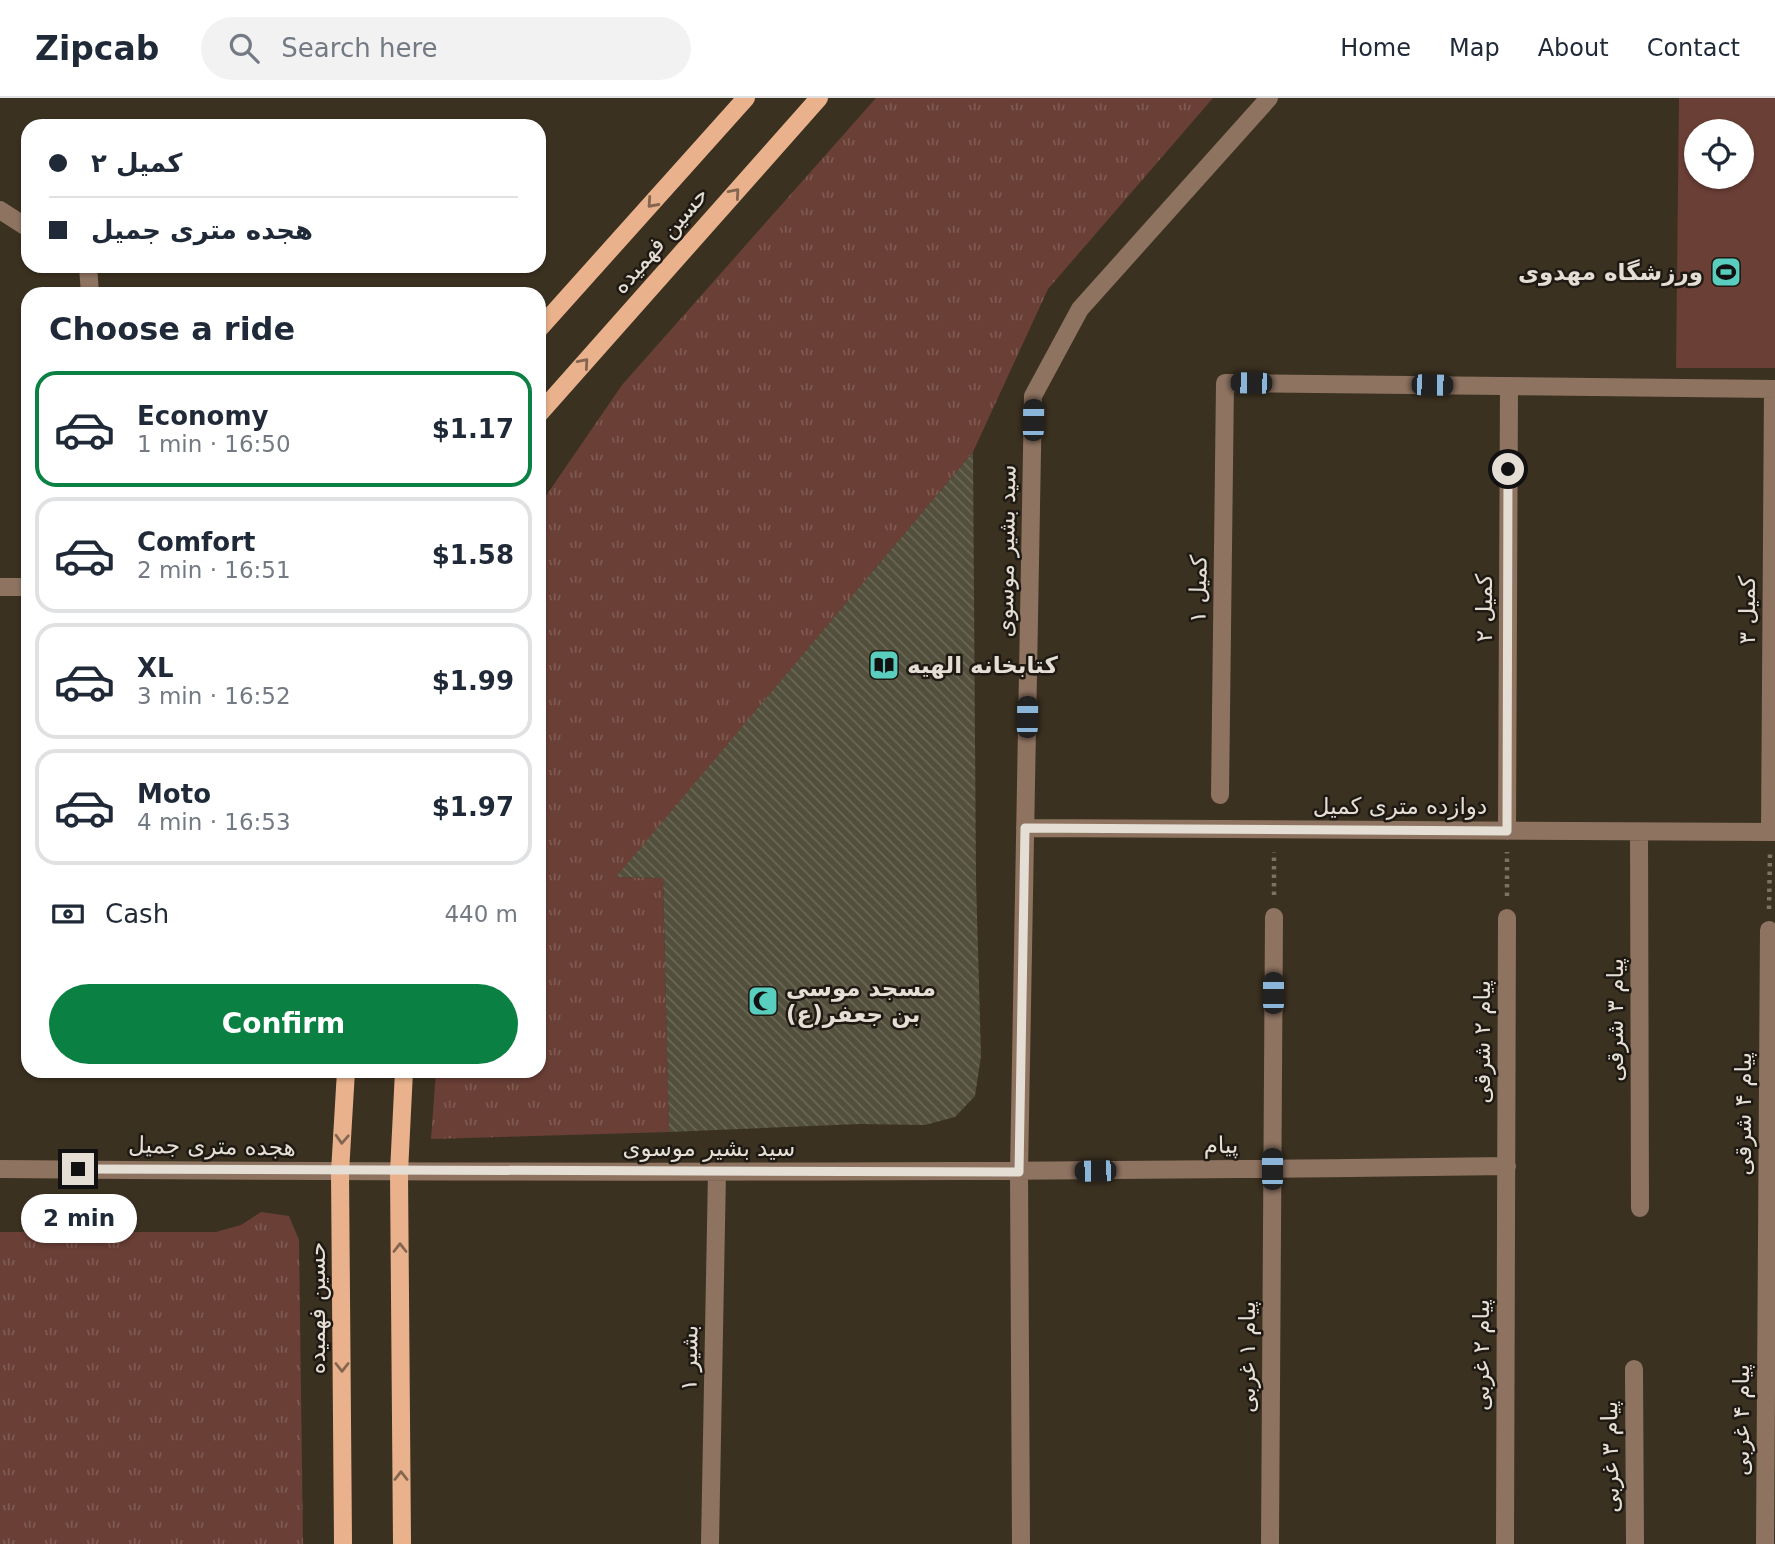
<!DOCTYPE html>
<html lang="en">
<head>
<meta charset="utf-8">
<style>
	body { margin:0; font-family:"DejaVu Sans","Noto Naskh Arabic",sans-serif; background:#f2f2f3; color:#1f2937; height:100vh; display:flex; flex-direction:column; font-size:26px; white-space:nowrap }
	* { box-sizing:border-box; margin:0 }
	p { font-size:23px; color:#747a83 }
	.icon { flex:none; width:38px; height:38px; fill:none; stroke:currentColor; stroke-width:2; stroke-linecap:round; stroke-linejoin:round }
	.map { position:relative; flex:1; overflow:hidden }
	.sheet { position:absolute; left:21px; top:189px; width:525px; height:791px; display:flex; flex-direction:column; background:#fff; border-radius:21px; box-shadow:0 2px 5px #0004 }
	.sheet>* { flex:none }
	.guide { position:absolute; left:21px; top:21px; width:525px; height:154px; border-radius:21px; box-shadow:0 2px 5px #0004; display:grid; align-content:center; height:154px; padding:0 28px; background:#fff }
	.fabs { position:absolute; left:1684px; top:21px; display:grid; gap:14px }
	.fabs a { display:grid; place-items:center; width:70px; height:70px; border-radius:50%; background:#fff; box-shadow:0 2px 5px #0004; font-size:35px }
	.end { position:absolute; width:32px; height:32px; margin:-16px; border:9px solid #e4ded4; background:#111; box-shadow:0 0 0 4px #111 }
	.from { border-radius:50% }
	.bubble { position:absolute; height:49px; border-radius:24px; background:#fff; box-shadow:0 2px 5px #0004; font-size:23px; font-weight:700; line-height:49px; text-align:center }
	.car { position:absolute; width:21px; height:42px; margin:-21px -10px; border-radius:9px; box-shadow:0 0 5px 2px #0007; background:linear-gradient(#222 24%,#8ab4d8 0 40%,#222 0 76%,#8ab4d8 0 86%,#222 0) }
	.guide b { display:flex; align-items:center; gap:24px; height:66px; font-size:26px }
	.guide b+b { border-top:2px solid #e0e1e3 }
	.guide i { width:18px; height:18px; background:#1f2937 }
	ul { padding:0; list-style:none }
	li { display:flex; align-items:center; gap:21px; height:116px; margin:0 14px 10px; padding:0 14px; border:4px solid #e0e1e3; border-radius:21px }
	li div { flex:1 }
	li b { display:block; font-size:26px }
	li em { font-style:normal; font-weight:700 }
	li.active { border-color:#0b8043 }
	li>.icon { width:63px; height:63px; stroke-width:1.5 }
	h2 { padding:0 28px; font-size:32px; line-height:84px }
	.pay { display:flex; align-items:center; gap:18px; height:77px; padding:0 28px; font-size:26px }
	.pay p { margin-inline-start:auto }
	.cta { display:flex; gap:14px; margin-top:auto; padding:14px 28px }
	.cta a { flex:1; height:80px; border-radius:42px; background:#0b8043; color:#fff; font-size:28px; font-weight:700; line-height:80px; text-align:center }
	header { display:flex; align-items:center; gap:42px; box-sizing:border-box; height:98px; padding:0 35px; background:#fff; border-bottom:2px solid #e0e1e3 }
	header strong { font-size:33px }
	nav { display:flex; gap:38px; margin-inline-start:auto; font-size:24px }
	.search { width:490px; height:63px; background:#f2f2f3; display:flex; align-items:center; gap:18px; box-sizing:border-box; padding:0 24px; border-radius:38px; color:#747a83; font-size:26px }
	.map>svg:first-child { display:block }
	.grass { fill:#6a3f36; fill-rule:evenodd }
	.park { fill:url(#park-tufts) }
	.building { fill:url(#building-back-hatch) }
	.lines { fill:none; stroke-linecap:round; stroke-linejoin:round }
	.path { stroke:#7b7365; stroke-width:4.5; stroke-dasharray:3.5 5; stroke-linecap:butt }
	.minor { stroke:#8e7361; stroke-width:18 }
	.major { stroke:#eab28c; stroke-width:18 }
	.oneway { stroke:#846650 }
	.route { stroke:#e4ded4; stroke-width:9 }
	.labels { text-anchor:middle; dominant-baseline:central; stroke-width:5; stroke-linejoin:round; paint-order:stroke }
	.street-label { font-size:23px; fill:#e4ded4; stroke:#1e1a13 }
	.poi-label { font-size:23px; font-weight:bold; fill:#e4ded4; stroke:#1e1a13; text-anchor:start }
</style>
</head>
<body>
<header>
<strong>Zipcab</strong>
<div class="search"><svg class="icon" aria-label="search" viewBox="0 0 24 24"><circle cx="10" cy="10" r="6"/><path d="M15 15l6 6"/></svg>Search here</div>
<nav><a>Home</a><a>Map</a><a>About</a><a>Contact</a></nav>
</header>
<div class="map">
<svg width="1775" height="1446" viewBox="0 0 1775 1446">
	<defs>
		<pattern id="park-tufts" width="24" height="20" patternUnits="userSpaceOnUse" patternTransform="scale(1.75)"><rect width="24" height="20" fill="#6a3f36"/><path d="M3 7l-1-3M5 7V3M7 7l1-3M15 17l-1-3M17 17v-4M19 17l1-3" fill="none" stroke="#7f5a52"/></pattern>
		<pattern id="building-back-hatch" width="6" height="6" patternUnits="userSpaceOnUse" patternTransform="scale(1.75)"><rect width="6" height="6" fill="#524f3c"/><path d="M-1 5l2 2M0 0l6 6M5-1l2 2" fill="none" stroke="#6b6857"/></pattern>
	</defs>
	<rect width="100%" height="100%" fill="#3b3121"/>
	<path class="grass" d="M1679,0H1775V270H1676ZM1696,33H1741V79H1696Z"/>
	<path class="park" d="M876,0H1213L1048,191L973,354L617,779L663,780L669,1034L431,1041L436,973H539V408L622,287Z
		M261,1114L289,1118L299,1142L303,1446H0V1134H216L241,1127Z"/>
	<path class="building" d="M973,354L976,782L981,958L975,998L955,1019L925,1027L860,1026L669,1034L663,780L616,779Z"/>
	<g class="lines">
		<path class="path" d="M1274,797V754
			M1507,798V754
			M1769,811L1770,756"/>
		<path class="minor" d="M0,112L28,130
			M88,168L90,196
			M0,489H28
			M1220,697L1225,285L1775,291
			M1025,730L1775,734
			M1507,733L1509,288
			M1639,734L1640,1110
			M1770,734L1773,291
			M0,1071C502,1075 1004,1075 1507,1068
			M1634,1271L1635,1446
			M710,1446L717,1074
			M1021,1446L1019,1074L1033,298L1080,211L1269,0
			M1270,1446L1274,819
			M1505,1446L1507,820
			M1765,1446L1769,832"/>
		<path class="major" d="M539,231L746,0
			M539,316L819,0
			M343,1446L340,1074L346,973
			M402,1446L399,1074L404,973"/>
	</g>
	<defs><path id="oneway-chevron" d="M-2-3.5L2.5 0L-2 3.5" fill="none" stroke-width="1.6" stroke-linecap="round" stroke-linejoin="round" transform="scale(1.75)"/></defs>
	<g class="oneway">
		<use href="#oneway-chevron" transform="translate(735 95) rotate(-49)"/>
		<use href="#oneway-chevron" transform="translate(652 105) rotate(132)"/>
		<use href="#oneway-chevron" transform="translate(584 265) rotate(-49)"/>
		<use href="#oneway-chevron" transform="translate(342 1041) rotate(93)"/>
		<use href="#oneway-chevron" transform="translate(400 1150) rotate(-90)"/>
		<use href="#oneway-chevron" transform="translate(342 1269) rotate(90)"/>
		<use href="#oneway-chevron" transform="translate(401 1378) rotate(-90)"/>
	</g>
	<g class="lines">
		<path class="route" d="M78,1071L1019,1074L1025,730L1507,733L1508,371"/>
	</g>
	<defs>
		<g id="stadium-square" transform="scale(1.575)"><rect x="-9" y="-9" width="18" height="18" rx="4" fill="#59cebe" stroke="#1e1a13"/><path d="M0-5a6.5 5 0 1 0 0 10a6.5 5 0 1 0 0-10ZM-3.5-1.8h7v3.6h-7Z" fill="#111"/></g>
		<g id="library-square" transform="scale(1.575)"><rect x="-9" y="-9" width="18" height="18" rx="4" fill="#59cebe" stroke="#1e1a13"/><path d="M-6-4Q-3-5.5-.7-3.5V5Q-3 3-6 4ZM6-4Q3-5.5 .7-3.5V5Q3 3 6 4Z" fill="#111"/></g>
		<g id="mosque-square" transform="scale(1.575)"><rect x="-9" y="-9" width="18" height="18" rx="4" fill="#59cebe" stroke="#1e1a13"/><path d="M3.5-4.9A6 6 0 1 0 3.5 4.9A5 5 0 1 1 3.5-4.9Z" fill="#111"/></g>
	</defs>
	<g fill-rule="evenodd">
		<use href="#stadium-square" x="1726" y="174"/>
		<use href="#library-square" x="884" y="567"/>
		<use href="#mosque-square" x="763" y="903"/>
	</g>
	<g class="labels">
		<g class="street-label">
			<text transform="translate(660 142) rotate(-49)">حسین فهمیده</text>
			<text transform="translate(1006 453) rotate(-89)">سید بشیر موسوی</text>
			<text transform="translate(1198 491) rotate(-89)">کمیل ۱</text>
			<text transform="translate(1484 510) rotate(-90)">کمیل ۲</text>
			<text transform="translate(1747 512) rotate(-90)">کمیل ۳</text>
			<text x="1400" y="708">دوازده متری کمیل</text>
			<text transform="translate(1615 922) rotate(-90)">پیام ۳ شرقی</text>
			<text transform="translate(1482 944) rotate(-90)">پیام ۲ شرقی</text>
			<text transform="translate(1743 1016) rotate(-90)">پیام ۴ شرقی</text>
			<text transform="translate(1221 1047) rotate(-1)">پیام</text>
			<text transform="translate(212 1048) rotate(1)">هجده متری جمیل</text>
			<text x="709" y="1050">سید بشیر موسوی</text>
			<text transform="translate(317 1210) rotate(-90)">حسین فهمیده</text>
			<text transform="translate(1481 1257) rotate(-90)">پیام ۲ غربی</text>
			<text transform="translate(1247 1259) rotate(-90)">پیام ۱ غربی</text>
			<text transform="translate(689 1260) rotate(-89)">بشیر ۱</text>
			<text transform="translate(1741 1322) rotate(-90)">پیام ۴ غربی</text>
			<text transform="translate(1610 1359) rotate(-91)">پیام ۳ غربی</text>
		</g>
		<g class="poi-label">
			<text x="1703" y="174" text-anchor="end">ورزشگاه مهدوی</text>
			<text x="907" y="567">کتابخانه الهیه</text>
			<text x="786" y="890">مسجد موسی<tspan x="786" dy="26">بن جعفر(ع)</tspan></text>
		</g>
	</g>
</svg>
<div class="fabs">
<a><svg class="icon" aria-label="locate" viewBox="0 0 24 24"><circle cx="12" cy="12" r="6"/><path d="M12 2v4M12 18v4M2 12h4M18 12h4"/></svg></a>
</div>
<i class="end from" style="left:1508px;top:371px"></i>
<i class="end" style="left:78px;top:1071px"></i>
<div class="bubble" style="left:21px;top:1096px;width:116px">2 min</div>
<i class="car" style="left:1251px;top:285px;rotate:271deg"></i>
<i class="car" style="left:1432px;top:287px;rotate:91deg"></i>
<i class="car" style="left:1033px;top:322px;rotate:1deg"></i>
<i class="car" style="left:1027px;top:619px;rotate:1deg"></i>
<i class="car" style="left:1273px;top:895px;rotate:0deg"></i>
<i class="car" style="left:1272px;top:1071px;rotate:0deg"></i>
<i class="car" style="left:1095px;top:1073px;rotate:269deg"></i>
<div class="guide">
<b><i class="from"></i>کمیل ۲</b>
<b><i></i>هجده متری جمیل</b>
</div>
<section class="sheet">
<h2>Choose a ride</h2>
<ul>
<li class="active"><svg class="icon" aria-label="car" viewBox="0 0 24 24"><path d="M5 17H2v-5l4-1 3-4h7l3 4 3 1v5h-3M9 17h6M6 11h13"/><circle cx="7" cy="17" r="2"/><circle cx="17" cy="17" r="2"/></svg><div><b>Economy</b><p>1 min · 16:50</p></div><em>$1.17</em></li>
<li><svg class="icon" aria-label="car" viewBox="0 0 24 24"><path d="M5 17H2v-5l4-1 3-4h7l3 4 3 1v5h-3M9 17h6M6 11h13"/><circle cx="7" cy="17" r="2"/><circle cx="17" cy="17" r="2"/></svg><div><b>Comfort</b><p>2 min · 16:51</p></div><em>$1.58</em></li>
<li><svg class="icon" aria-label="car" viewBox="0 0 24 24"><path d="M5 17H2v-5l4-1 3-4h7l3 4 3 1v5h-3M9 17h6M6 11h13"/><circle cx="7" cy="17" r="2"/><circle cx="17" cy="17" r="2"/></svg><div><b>XL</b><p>3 min · 16:52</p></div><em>$1.99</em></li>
<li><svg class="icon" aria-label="car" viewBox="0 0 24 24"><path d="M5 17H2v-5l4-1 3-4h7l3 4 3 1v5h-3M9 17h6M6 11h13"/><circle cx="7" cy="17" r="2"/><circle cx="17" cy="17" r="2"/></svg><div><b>Moto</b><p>4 min · 16:53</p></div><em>$1.97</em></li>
</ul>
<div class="pay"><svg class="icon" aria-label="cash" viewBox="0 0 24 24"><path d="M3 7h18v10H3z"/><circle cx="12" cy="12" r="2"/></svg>Cash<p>440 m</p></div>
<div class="cta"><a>Confirm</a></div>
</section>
</div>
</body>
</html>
